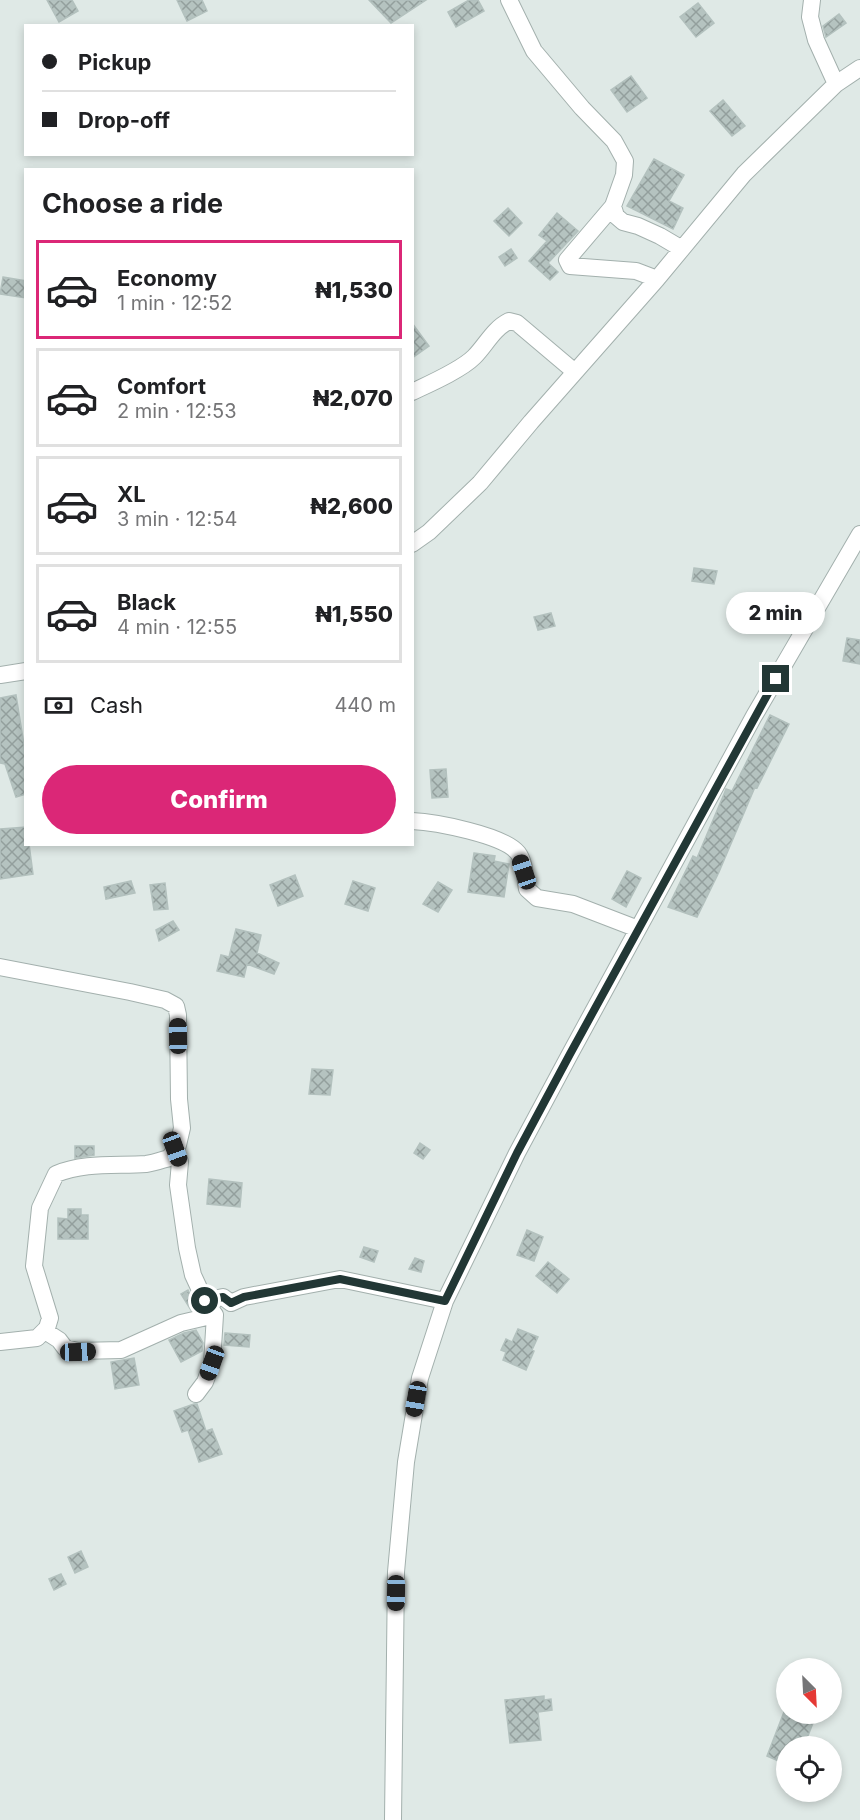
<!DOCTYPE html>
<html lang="en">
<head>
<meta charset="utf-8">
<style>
	body { margin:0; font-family:Inter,sans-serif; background:#f2f2f2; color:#202124; height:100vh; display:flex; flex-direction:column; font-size:22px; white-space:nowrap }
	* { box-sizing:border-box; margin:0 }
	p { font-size:20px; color:#757577 }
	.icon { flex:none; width:33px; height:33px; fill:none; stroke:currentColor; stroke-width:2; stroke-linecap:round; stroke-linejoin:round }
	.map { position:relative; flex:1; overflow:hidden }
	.sheet { position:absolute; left:24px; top:168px; width:390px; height:678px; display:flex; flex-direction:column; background:#fff; border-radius:0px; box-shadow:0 3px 9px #0003 }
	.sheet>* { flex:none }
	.banner { position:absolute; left:24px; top:24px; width:390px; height:132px; border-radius:0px; box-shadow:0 3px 9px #0003; display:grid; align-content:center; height:132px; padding:0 18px; background:#fff }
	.needle { width:39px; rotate:156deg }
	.controls { position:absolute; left:776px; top:1658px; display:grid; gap:12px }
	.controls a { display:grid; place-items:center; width:66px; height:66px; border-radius:50%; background:#fff; box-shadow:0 3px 9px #0003; font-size:30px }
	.end { position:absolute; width:27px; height:27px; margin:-14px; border:8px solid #223735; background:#fff; box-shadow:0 0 0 3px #fff }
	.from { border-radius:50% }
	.bubble { position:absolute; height:42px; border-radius:21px; background:#fff; box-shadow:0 3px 9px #0003; font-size:20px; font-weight:800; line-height:42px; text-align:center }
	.car { position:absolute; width:18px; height:36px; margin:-18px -9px; border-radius:8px; box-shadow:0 0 4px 2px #0007; background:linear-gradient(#222 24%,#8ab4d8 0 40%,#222 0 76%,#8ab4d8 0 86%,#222 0) }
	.banner b { display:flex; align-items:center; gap:21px; height:57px; font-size:22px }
	.banner b+b { border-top:2px solid #e0e0e0 }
	.banner i { width:15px; height:15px; background:#202124 }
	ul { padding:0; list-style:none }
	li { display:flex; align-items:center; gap:18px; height:99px; margin:0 12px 9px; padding:0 6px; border:3px solid #e0e0e0; border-radius:0px }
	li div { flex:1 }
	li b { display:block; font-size:22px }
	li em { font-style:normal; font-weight:800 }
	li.active { border-color:#db2777 }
	li>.icon { width:54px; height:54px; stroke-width:1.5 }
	h2 { padding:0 18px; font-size:27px; line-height:72px }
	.pay { display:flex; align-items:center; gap:15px; height:66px; padding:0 18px; font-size:22px }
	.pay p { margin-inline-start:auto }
	.cta { display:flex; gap:12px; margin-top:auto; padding:12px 18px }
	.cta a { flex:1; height:69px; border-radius:36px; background:#db2777; color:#fff; font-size:24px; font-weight:800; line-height:69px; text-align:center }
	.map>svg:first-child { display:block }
	.building { fill:url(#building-cross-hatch); stroke:#b3c1be; stroke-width:1.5 }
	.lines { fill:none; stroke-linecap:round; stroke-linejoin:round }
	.street-casing { stroke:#a3b0ad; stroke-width:18 }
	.street { stroke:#fff; stroke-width:16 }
	.route { stroke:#223735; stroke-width:8 }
</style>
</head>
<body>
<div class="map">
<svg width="860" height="1820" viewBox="0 0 860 1820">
	<defs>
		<pattern id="building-cross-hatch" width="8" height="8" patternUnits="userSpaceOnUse" patternTransform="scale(1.5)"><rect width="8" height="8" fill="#b5c3c0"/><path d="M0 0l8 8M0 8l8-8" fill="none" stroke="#939f9d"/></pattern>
	</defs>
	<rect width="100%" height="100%" fill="#dfe9e6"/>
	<path class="building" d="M47,0H72L78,11L59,22Z
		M177,0H202L207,11L187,21Z
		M369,0H426L391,23Z
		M469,0H478L484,11L456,27L448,12Z
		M698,3L714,23L696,37L680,17Z
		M839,14L846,23L826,37L823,26Z
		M631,76L647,98L627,112L611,90Z
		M723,100L745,126L732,136L710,111Z
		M654,159L684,175L669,201L683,208L673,229L627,206Z
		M508,208L522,223L509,236L494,221Z
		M557,213L578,231L548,263L558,272L550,280L529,261L547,241L539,235Z
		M511,249L517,258L505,266L499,257Z
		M3,277L26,281V298L0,294Z
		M412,323L429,346L412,358Z
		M694,568L717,571L714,584L692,581Z
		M742,597L763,606L754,625L733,615Z
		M551,613L555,626L538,630L534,617Z
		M847,638L860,640V664L843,661Z
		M16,695L26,757V794L16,797L5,764L0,763V698Z
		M770,715L789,724L757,788L755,787L719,872L697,917L668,907L693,856L697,858L724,794L726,789L732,791Z
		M446,769L448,797L432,798L430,770Z
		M26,827V844H29L33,874L0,879V829Z
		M474,853L495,856L494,861L509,864L504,897L468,892Z
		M627,871L641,878L626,907L612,899Z
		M295,875L303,896L278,906L270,885Z
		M131,881L135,893L106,899L104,887Z
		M353,881L375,888L368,911L345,904Z
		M438,882L452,890L438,912L423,904Z
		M165,883L168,909L154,910L150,885Z
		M173,921L179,930L159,941L156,930Z
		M236,929L261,935L257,953L279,963L274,974L247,964L244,977L217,971L221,955L229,957Z
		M312,1069L333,1070L330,1095L309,1094Z
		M420,1143L430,1150L423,1159L414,1153Z
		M75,1146H94V1155L75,1158Z
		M209,1179L242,1183L240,1207L207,1204Z
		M68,1209H81V1215H88V1239H58V1218L68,1219Z
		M527,1230L543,1237L534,1261L517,1255Z
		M364,1247L378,1251L374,1262L360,1257Z
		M415,1258L424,1261L421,1272L409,1269Z
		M548,1262L569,1279L557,1293L536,1276Z
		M188,1290L195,1305L198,1308L191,1310L181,1294Z
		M518,1329L538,1337L532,1350L534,1351L526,1370L503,1360L506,1352L501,1350L506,1339L512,1342Z
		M196,1330L203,1343L202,1351L181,1362L169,1340L184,1333Z
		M225,1333L250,1335L249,1347L224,1345Z
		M134,1358L139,1385L115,1389L111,1362Z
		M194,1404H197L206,1431L212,1429L222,1454L199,1462L188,1430L182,1432L174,1411Z
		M81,1551L88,1567L75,1573L68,1557Z
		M61,1574L66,1584L54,1590L49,1579Z
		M544,1696V1700L551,1699L552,1710L538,1712L541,1740L510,1743L505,1700Z
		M784,1712L813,1723L804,1746H786V1764L767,1756Z"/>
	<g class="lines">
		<g class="street-casing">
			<path id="street" d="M509,0L534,51L582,108L614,141L625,161L624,175L613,206L616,216L623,222L638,226L660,236L682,249
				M812,0L810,17L816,40L836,84
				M613,206L567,260L570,266L636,271L657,279
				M412,392C429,384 461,370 474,357C486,345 493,329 509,321L517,323L575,372
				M412,544L429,532L480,483L531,422L657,279L744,174L836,84L860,68
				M0,675L26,671
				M412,821C435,822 504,835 518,853C525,862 525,879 527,889L537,898L573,904L638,929
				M0,967L130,992L165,1000L176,1006L178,1015L179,1099L182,1128L178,1145L169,1158C162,1160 154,1163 146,1164C116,1166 84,1162 56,1174L40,1208L34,1266L50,1318L47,1328L37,1338L0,1342
				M175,1149L180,1162L178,1185L187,1248L193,1275L205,1301L223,1297L231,1303L244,1297L340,1279L445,1301
				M45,1331L59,1340L65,1348L78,1351L121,1350L181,1323L215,1315
				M196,1394L205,1382L212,1363L215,1315L209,1307
				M393,1820L396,1572L406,1462L420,1378L445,1301L517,1153L570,1054L754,716L860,534"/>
		</g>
		<use href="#street" class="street"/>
	</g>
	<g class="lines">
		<path class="route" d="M205,1301L223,1297L231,1303L244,1297L340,1279L445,1301L517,1153L570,1054L776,679"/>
	</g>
</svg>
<div class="controls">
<a><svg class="needle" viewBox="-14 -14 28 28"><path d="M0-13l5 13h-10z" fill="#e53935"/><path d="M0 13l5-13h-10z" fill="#757577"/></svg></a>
<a><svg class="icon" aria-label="locate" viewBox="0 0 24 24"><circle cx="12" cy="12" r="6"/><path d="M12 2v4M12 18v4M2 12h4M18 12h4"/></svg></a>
</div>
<i class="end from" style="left:205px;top:1301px"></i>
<i class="end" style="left:776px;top:679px"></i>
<div class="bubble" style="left:726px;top:592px;width:99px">2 min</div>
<i class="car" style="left:524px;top:872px;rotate:341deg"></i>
<i class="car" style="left:178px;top:1036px;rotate:359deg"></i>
<i class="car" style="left:175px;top:1149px;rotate:160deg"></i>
<i class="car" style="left:78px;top:1352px;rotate:88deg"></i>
<i class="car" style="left:212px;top:1363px;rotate:200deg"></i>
<i class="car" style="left:416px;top:1399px;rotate:190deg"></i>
<i class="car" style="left:396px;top:1593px;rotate:181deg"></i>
<div class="banner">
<b><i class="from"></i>Pickup</b>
<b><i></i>Drop-off</b>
</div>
<section class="sheet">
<h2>Choose a ride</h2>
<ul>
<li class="active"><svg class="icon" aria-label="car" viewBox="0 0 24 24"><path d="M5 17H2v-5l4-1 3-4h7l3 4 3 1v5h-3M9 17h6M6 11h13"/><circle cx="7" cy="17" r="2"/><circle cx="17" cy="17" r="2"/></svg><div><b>Economy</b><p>1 min · 12:52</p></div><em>₦1,530</em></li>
<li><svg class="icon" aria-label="car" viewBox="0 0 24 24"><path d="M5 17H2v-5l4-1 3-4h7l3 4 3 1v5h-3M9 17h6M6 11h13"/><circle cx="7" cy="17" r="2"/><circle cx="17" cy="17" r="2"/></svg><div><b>Comfort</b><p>2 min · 12:53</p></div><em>₦2,070</em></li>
<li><svg class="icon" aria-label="car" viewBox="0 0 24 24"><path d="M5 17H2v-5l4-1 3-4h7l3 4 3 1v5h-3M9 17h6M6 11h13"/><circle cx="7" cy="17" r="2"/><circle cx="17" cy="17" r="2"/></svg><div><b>XL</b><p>3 min · 12:54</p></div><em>₦2,600</em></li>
<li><svg class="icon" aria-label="car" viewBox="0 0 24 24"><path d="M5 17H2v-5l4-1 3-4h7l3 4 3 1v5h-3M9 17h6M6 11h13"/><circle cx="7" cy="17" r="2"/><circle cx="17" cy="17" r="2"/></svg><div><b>Black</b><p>4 min · 12:55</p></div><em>₦1,550</em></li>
</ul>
<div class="pay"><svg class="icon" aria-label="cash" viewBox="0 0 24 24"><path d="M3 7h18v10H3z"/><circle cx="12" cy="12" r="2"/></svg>Cash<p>440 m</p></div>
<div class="cta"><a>Confirm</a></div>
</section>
</div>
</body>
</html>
